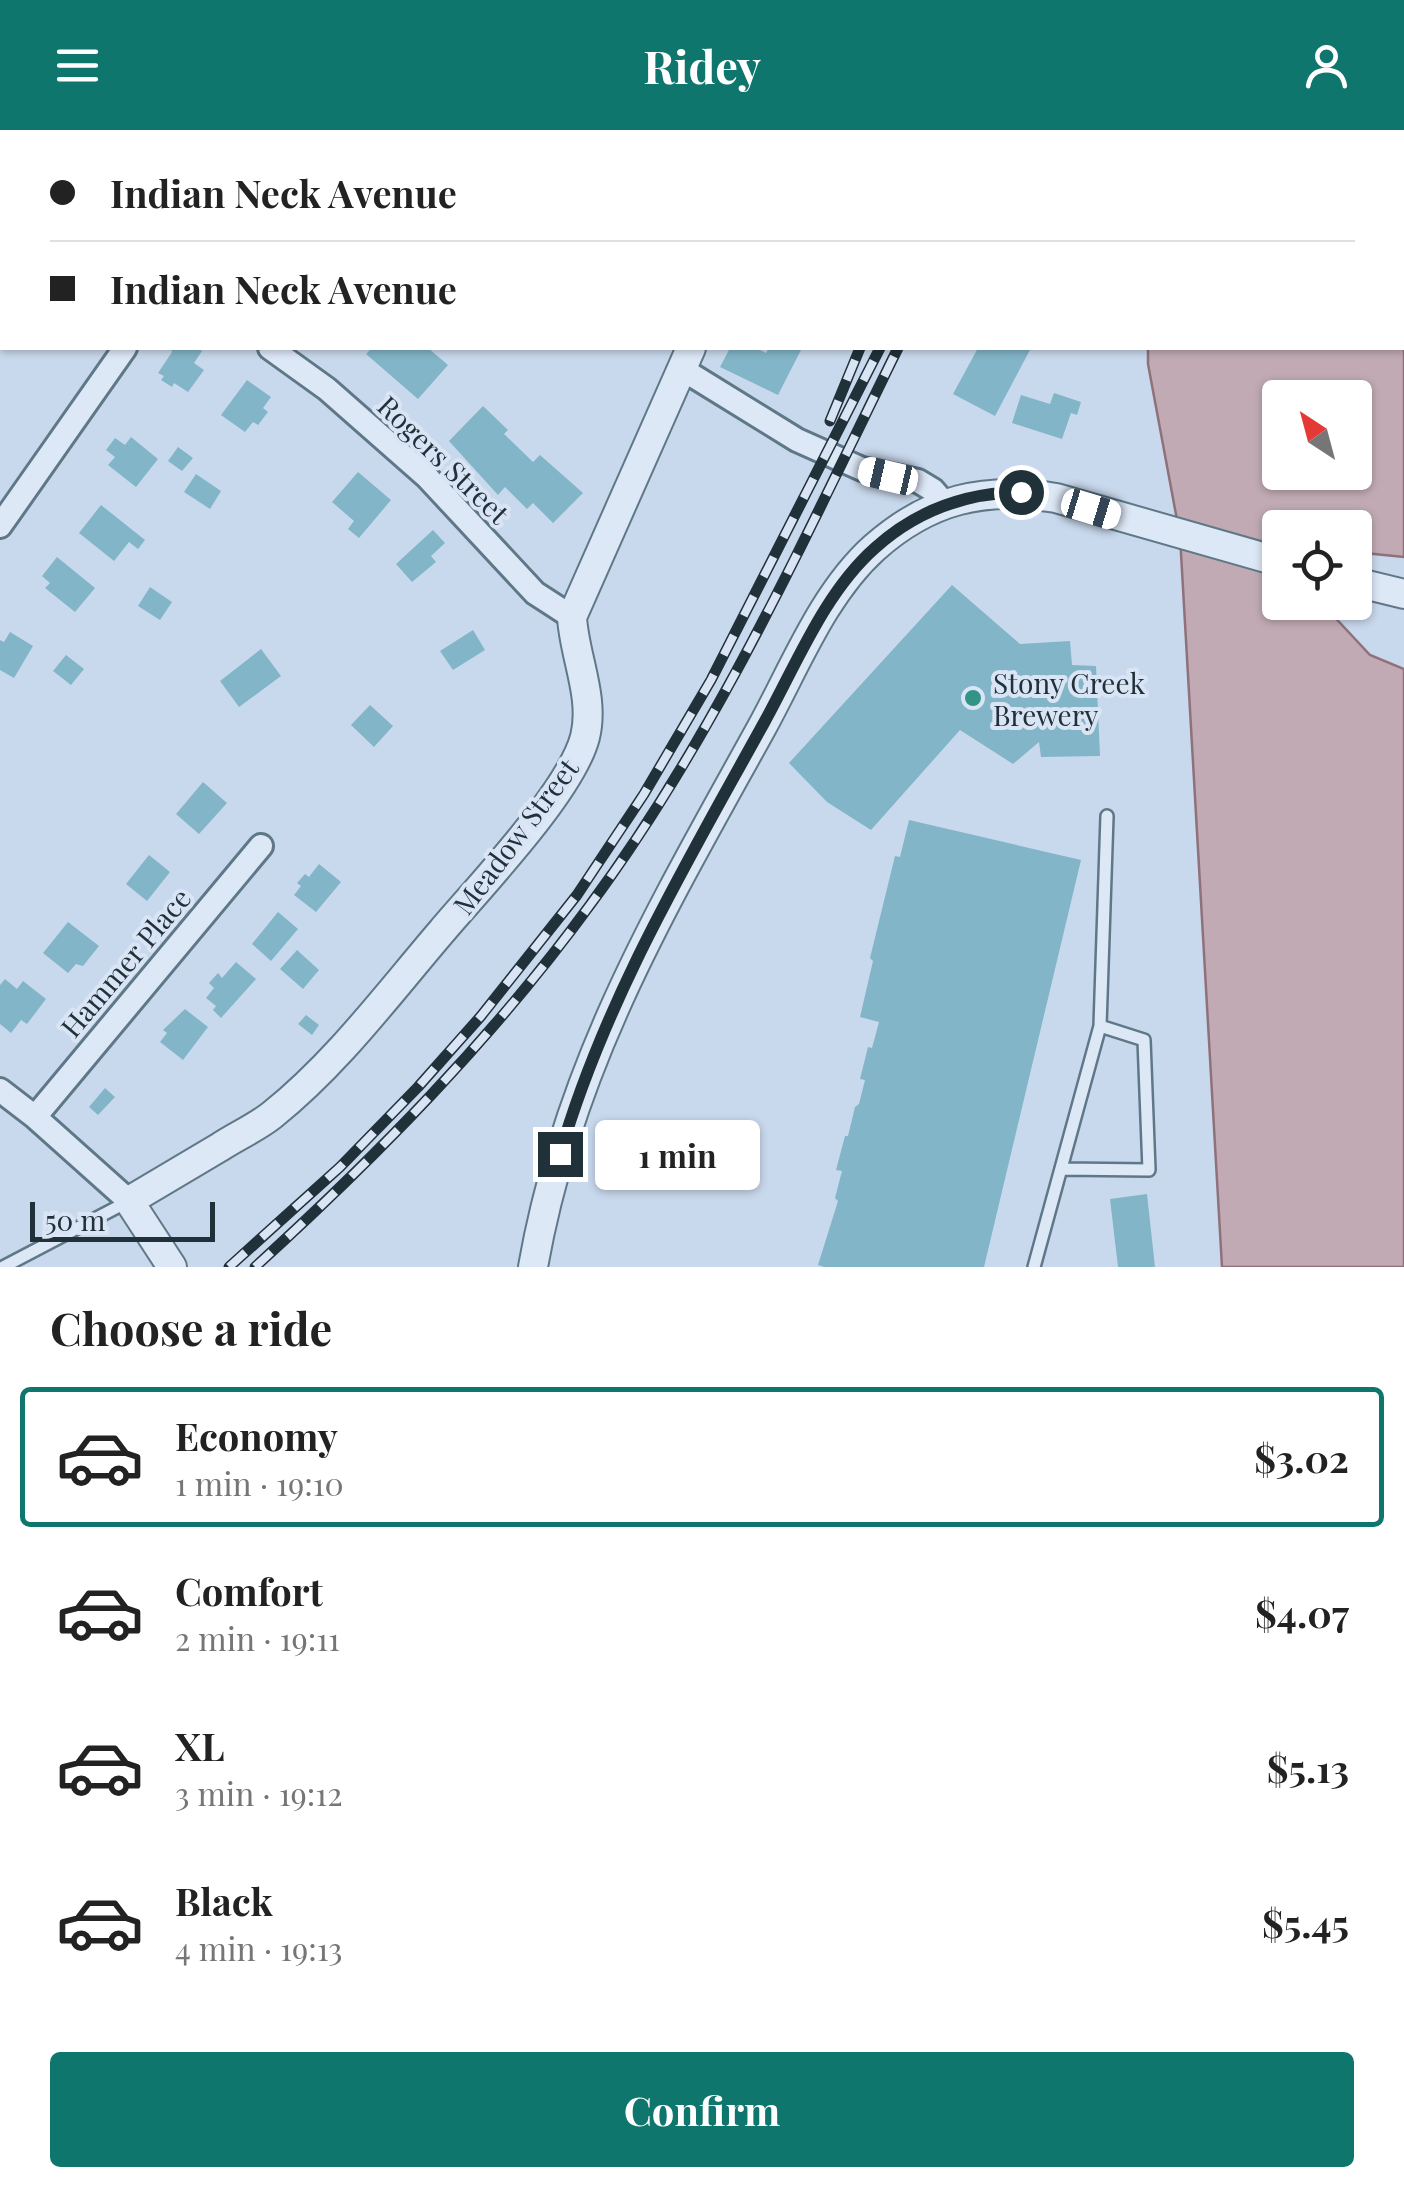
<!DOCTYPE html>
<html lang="en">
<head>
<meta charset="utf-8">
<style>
	body { margin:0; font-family:"Playfair Display",serif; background:#f6f6f6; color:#222; height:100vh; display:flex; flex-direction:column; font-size:38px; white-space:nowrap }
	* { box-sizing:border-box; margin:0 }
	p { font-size:32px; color:#767676 }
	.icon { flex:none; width:55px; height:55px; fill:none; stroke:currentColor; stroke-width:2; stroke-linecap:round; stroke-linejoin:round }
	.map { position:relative; height:1137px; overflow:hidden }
	.details { display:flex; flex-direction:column; background:#fff; flex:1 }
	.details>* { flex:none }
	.guide { position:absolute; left:0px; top:0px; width:1405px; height:220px; box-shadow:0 2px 8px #0004; display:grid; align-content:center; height:220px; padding:0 50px; background:#fff }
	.needle { width:65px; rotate:324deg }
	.fabs { position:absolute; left:1262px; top:250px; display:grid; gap:20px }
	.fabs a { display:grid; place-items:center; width:110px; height:110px; border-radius:10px; background:#fff; box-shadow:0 2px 8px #0004; font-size:50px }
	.scale { position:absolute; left:30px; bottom:25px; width:185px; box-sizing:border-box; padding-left:10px; border:5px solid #21313a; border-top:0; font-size:28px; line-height:35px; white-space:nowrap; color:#21313a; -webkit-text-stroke:8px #d9e4f4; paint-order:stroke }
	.end { position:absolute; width:45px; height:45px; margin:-22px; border:12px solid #21313a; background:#fff; box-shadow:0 0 0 5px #fff }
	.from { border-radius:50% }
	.bubble { position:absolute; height:70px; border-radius:10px; background:#fff; box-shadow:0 2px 8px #0004; font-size:32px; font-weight:700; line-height:70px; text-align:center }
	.car { position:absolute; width:30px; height:60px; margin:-30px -15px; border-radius:12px; box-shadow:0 0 8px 2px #0007; background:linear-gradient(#fff 24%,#345 0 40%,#fff 0 76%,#345 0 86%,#fff 0) }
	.guide b { display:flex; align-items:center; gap:35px; height:95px; font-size:38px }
	.guide b+b { border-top:2px solid #e0e0e0 }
	.guide i { width:25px; height:25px; background:#222 }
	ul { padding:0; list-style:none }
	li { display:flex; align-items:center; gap:30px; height:140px; margin:0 20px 15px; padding:0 30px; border:5px solid transparent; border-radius:10px }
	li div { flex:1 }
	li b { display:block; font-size:38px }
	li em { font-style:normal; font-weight:700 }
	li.selected { border-color:#0f766e }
	li>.icon { width:90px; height:90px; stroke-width:1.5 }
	h2 { padding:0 50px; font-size:45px; line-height:120px }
	.action { display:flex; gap:20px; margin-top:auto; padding:20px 50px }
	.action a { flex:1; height:115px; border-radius:10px; background:#0f766e; color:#fff; font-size:40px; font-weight:700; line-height:115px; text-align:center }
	header { display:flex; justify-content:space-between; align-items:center; height:130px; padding:0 50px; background:#0f766e; color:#fff; font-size:45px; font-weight:700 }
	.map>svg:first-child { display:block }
	.water { fill:#c1aab4; stroke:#8f717c; stroke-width:2.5; fill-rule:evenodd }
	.building { fill:#82b5c8 }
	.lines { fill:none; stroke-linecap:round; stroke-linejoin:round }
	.service-casing { stroke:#5f7888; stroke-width:16 }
	.minor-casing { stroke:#5f7888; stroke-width:28 }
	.tertiary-casing { stroke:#5f7888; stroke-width:32 }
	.service { stroke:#dde8f7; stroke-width:11 }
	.minor { stroke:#dde8f7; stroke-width:22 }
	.tertiary { stroke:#dde8f7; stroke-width:28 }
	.rail-casing { stroke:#21313a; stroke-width:11 }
	.rail { stroke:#d9e4f4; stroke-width:8; stroke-dasharray:22; stroke-linecap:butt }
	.route { stroke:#21313a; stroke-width:12 }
	.poi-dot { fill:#329486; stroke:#d9e4f4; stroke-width:4 }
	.labels { text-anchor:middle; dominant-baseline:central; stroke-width:8; stroke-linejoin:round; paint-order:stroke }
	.street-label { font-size:28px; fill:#21313a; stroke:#d9e4f4 }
	.poi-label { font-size:28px; fill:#21313a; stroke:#d9e4f4; text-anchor:start }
</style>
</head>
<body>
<header><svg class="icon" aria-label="menu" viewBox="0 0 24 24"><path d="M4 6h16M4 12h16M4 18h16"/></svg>Ridey<svg class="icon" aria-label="person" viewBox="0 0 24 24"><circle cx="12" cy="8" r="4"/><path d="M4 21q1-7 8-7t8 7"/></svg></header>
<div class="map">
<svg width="1404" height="1137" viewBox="0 0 1404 1137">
	<rect width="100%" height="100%" fill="#c9d9ed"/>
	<path class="water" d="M1151,0H1404V427L1355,422V398H1280V472L1328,473L1329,481L1370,525L1404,539V1137H1222L1180,406L1148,234V218H1402V2ZM1280,268H1355V342H1280Z"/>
	<path class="building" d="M171,218H197L202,221L194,233L204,240L188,262L174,253L172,257L161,250L164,246L158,243L172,222Z
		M372,218H428L448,235L418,269L366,224Z
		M730,218H756L766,223L769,218H802L778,265L720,237Z
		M978,218H1031L995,286L953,264Z
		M247,250L271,267L263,278L268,282L258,295L253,292L245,302L221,285Z
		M1054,263L1081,272L1077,285L1071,283L1062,309L1012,293L1021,265L1050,274Z
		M483,276L508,300L504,304L533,332L540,325L583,363L553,393L533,373L527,379L505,357L498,365L449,311Z
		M131,307L158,329L136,357L108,335L115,327L106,320L115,308L125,315Z
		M178,317L193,328L182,341L168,331Z
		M358,342L391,370L359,408L348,399L354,391L332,372Z
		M196,344L221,361L210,379L184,362Z
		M101,375L145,410L138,419L129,412L114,431L79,403Z
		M433,400L445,413L431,426L436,432L412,452L396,434Z
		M57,427L95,458L75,482L45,458L50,453L42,446Z
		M952,455L1020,514L1070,511L1072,535L1096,536L1100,626L1041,627L1039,612L1013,634L960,600L871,700L827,672L789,633Z
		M150,457L172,472L160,490L138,476Z
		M473,500L485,520L453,540L440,521Z
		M10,502L33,516L14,548L0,540V510L4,512Z
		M261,519L281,546L239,577L220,551Z
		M66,525L84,539L71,555L53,541Z
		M370,575L393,596L374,617L351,595Z
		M203,652L227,673L199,704L176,684Z
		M909,690L1081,730L984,1137H824L818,1135L838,1071L835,1068L842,1041L836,1040L845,1006H848L855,977L859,974L865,950L860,949L868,917L872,918L879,892L860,887L873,831L870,828L895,726L900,727Z
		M149,725L170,742L147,771L126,754Z
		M319,734L341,752L316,782L294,765L301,756L297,753L305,744L309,747Z
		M278,782L298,799L271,831L252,814Z
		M68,792L99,816L83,836L76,834L68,843L43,823Z
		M297,820L319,840L303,859L280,839Z
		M236,832L256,849L221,888L213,880L216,876L206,868L214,858L209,853L218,843L222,848Z
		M5,849L17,859L23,851L46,869L27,894L21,890L11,903L0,894V855Z
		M185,879L208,897L183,930L160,912L167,903L163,900Z
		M306,885L319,895L312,905L298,894Z
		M105,958L115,967L98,985L89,977Z
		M1147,1064L1155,1137H1118L1110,1069Z"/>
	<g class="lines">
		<g class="service-casing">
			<path id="service" d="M1061,1039L1149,1040L1144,910L1100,896
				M3,1137L129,1071
				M1034,1137L1100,896L1107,686"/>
		</g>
		<g class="minor-casing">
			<path id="minor" d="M0,29L2,30
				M270,218L327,259L427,347L535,463L572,487
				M682,239L797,310L862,339L918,351L933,360L945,374
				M0,396L125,218
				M0,960L35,987L129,1071
				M35,987L261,716"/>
		</g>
		<g class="tertiary-casing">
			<path id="tertiary" d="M791,2L792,0
				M1355,452L1404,464
				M172,1137L129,1071C159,1053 190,1035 220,1017C237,1006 257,997 272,985C337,933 388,864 442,801C480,756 571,661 585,607C595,567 574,526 572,487L691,218
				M533,1137C569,932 664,775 762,597C795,537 823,464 874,418C929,369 985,356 1056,368L1280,432"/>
		</g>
		<use href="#service" class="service"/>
		<use href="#minor" class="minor"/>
		<use href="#tertiary" class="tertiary"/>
		<g class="rail-casing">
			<path id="rail" d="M957,2L958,0
				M985,2L987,0
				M1003,2L1005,0
				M830,291L860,218
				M229,1137L340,1037L418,957L481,886L577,765L644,664L711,550L880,218
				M255,1137C377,1026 492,909 590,775C716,605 805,407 898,218"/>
		</g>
		<use href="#rail" class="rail"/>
	</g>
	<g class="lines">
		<path class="route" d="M560,1024C605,869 688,731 765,591C797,533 825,462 875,418C917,380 965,363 1021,362"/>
	</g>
	<circle class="poi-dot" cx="973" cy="568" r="10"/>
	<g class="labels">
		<g class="street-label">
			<text transform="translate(444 329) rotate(44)">Rogers Street</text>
			<text transform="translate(515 706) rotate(-53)">Meadow Street</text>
			<text transform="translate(125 832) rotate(-50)">Hammer Place</text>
		</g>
		<g class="poi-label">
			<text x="993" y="552">Stony Creek<tspan x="993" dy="32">Brewery</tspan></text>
		</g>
	</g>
</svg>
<div class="fabs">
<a><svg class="needle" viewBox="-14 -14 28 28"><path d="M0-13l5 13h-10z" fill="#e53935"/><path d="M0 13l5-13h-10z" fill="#767676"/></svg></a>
<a><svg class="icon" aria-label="locate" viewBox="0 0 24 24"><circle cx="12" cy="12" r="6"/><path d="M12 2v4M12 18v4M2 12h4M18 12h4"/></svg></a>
</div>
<div class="scale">50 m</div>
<i class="end from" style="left:1021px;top:362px"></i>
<i class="end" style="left:560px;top:1024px"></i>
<div class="bubble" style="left:595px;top:990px;width:165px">1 min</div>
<i class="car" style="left:888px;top:346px;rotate:283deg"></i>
<i class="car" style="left:1091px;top:379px;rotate:107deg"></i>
<div class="guide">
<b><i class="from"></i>Indian Neck Avenue</b>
<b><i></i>Indian Neck Avenue</b>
</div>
</div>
<section class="details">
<h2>Choose a ride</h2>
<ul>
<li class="selected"><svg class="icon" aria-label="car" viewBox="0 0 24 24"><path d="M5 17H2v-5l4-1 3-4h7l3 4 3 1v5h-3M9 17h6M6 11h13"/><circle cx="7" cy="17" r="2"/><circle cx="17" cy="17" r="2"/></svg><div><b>Economy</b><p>1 min · 19:10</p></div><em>$3.02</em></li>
<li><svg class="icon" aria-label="car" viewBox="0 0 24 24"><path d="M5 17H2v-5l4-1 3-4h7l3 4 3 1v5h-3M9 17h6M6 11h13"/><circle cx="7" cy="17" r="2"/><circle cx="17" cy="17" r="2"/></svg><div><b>Comfort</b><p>2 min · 19:11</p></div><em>$4.07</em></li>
<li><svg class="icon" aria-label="car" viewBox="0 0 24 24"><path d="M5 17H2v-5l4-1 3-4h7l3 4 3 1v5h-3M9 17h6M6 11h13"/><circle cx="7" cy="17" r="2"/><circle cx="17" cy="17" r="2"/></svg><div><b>XL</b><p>3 min · 19:12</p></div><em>$5.13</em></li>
<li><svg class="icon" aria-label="car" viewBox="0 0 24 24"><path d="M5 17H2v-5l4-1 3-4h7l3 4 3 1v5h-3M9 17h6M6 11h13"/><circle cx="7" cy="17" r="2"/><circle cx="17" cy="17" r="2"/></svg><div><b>Black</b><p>4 min · 19:13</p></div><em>$5.45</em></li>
</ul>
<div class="action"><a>Confirm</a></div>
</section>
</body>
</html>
